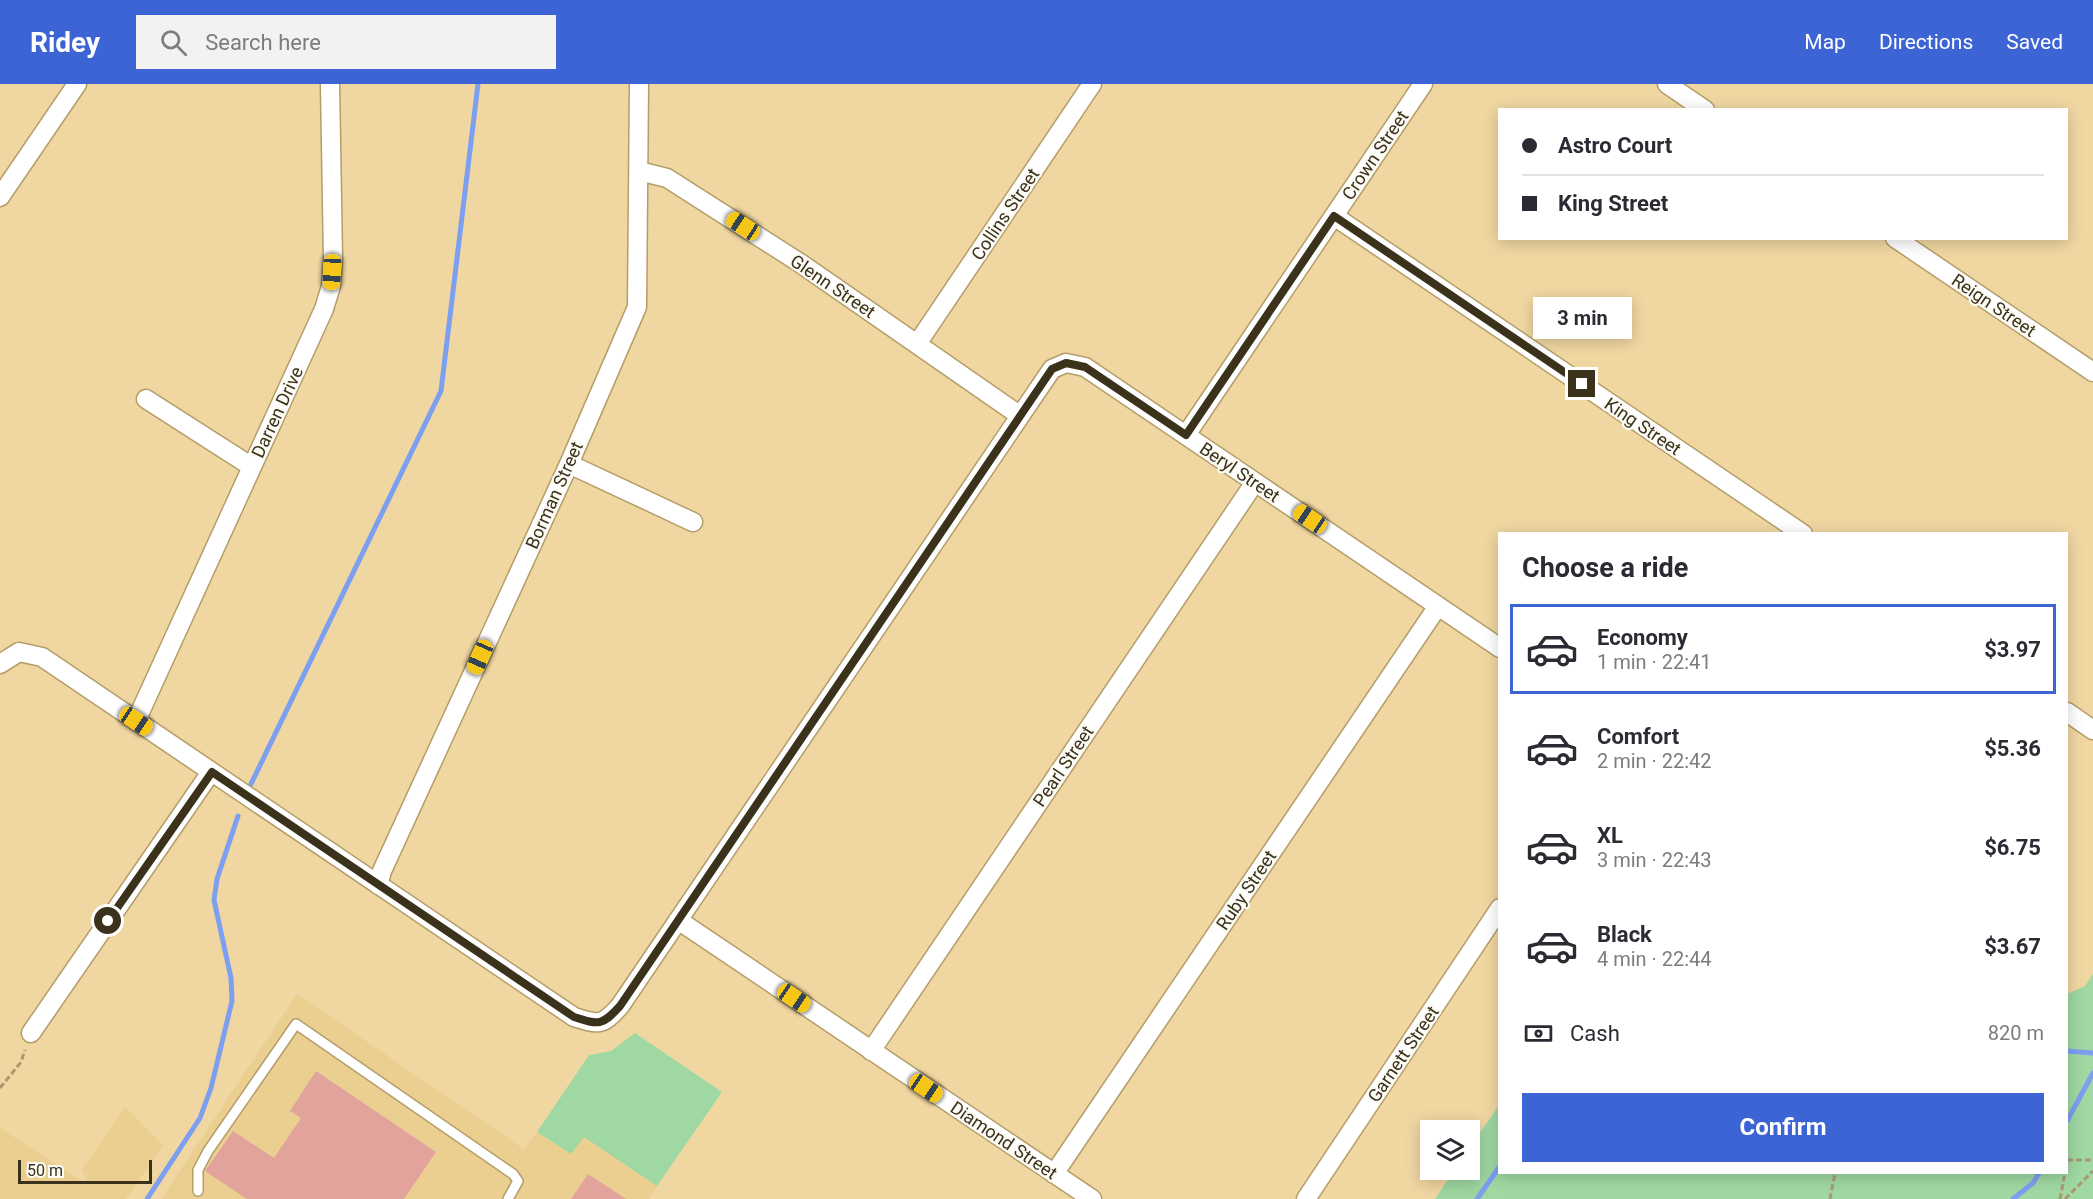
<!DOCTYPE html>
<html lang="en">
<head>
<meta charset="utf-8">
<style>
	body { margin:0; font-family:Roboto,sans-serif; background:#f2f2f3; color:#2b2b33; height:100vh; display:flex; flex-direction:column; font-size:22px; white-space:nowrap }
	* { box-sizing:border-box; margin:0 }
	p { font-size:20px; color:#7c7c81 }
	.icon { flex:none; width:33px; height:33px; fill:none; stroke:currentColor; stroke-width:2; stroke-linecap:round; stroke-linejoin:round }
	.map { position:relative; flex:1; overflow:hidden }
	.side { position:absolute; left:1498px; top:448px; width:570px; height:642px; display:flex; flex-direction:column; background:#fff; border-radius:0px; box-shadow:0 3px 15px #0003 }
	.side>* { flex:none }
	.top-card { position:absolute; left:1498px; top:24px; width:570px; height:132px; border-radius:0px; box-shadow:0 3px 15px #0003; display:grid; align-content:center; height:132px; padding:0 24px; background:#fff }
	.buttons { position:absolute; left:1420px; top:1036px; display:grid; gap:12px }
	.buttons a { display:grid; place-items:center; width:60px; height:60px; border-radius:0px; background:#fff; box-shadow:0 3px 15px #0003; font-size:30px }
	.scale { position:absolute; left:18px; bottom:15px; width:134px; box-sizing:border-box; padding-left:6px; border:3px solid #3b321c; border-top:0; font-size:16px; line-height:21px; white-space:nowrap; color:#3b321c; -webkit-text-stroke:4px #fdfbf5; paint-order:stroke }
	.end { position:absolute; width:27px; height:27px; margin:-14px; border:8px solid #3b321c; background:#fff; box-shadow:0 0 0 3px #fff }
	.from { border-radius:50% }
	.bubble { position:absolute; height:42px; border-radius:0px; background:#fff; box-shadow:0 3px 15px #0003; font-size:20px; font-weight:700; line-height:42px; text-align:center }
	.car { position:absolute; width:18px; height:36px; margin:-18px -9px; border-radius:8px; box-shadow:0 0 4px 2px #0007; background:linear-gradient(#f5c518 24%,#345 0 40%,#f5c518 0 76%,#345 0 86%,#f5c518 0) }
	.top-card b { display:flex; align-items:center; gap:21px; height:57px; font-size:22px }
	.top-card b+b { border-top:2px solid #e1e1e2 }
	.top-card i { width:15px; height:15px; background:#2b2b33 }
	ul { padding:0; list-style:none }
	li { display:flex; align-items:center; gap:18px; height:90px; margin:0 12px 9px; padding:0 12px; border:3px solid transparent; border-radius:0px }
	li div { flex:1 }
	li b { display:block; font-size:22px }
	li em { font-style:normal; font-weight:700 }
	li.current { border-color:#3c64d5 }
	li>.icon { width:54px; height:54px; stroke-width:1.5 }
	h2 { padding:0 24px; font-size:27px; line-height:72px }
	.pay { display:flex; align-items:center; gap:15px; height:66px; padding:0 24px; font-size:22px }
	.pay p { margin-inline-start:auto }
	.button { display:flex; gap:12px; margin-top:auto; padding:12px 24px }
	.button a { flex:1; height:69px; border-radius:0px; background:#3c64d5; color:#fff; font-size:24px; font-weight:700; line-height:69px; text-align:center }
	header { display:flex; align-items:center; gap:36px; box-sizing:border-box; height:84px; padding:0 30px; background:#3c64d5; color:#fff }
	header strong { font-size:28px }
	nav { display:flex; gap:33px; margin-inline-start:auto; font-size:21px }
	.search { width:420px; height:54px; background:#f2f2f3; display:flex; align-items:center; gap:15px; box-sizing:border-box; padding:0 21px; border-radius:0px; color:#7c7c81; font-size:22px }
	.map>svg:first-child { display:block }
	.built { fill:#ebcf91 }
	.green { fill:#9fd8a2 }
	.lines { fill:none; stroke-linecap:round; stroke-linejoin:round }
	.stream { stroke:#7d9ff0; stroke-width:5 }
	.building { fill:#e1a39c }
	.service-casing { stroke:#b49d69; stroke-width:12 }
	.minor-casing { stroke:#b49d69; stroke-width:21 }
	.path { stroke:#ab986f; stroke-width:3; stroke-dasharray:6 3; stroke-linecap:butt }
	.service { stroke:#fff; stroke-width:9 }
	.minor { stroke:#fff; stroke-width:18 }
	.route { stroke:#3b321c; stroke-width:8 }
	.labels { text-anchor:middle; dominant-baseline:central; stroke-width:4.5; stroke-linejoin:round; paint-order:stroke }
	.street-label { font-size:18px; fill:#3b321c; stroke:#fdfbf5 }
</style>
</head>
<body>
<header>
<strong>Ridey</strong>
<div class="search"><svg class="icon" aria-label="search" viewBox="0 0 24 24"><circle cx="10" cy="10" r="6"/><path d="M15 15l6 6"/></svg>Search here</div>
<nav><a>Map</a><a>Directions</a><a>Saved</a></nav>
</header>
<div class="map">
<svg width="2093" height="1115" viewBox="0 0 2093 1115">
	<rect width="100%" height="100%" fill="#f0d7a2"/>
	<path class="built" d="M297,910L524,1065L537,1048L571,1070L583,1052L657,1102L649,1115H161Z
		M125,1023L163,1062L126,1115H0V1044L88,1101L82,1085Z"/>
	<path class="green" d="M2093,890V1115H1435L1454,1086H1470V1063L1500,1020V1089H2067V910L2085,902Z
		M635,949L722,1008L657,1102L584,1053L571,1070L537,1048L589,971L611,967Z"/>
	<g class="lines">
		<path class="stream" d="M250,702L441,307L478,0
			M2067,967L2093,969
			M2067,1037L2093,989
			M147,1115L200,1034L211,1004L232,917L231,894L214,816L217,795L238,732
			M1477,1115L1500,1082
			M2013,1115L2033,1099L2039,1089"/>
	</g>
	<path class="building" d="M316,987L436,1068L404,1115H247L205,1087L233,1047L274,1074L301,1034L290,1027Z
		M588,1090L626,1115H571Z"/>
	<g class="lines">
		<g class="service-casing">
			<path id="service" d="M198,1107V1086L208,1067L296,940L513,1090L518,1097L508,1115"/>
		</g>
		<g class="minor-casing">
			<path id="minor" d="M1667,0L1705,26
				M639,87L667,94L800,179L1019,331
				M0,113L77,0
				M1334,132L1803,450
				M1895,154L2093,288
				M917,260L1092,0
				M146,315L252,383
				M1186,351L1423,0
				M569,380L693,438
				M0,580L19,568L42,573L574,933C599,941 602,942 620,922L1052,285L1066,279L1085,283L1500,564
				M2067,628L2093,646
				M136,637L324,225L331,202L333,175L330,0
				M378,801L382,787L569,380L637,223L639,0
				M678,836L1092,1115
				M31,949L211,688
				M871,967L1255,398
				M1054,1090L1438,522
				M1306,1115L1500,824"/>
		</g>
		<path class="path" d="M0,1004L21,978L25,966
			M2067,1076H2093
			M1830,1115L1835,1089
			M2060,1115L2065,1089
			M2065,1115L2093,1087"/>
		<use href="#service" class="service"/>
		<use href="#minor" class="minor"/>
	</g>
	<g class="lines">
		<path class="route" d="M108,837L212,688L574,933C599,941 602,942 620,922L1052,285L1066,279L1085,283L1186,351L1334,132L1582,300"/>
	</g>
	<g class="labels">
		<g class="street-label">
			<text transform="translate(1375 71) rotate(-56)">Crown Street</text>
			<text transform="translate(1005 130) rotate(-56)">Collins Street</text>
			<text transform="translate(833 202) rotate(34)">Glenn Street</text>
			<text transform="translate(1994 221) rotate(34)">Reign Street</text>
			<text transform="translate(277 328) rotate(-65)">Darren Drive</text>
			<text transform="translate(1643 342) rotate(34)">King Street</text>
			<text transform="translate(1240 388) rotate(34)">Beryl Street</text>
			<text transform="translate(554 411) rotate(-66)">Borman Street</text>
			<text transform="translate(1063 682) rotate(-56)">Pearl Street</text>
			<text transform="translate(1246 806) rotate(-56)">Ruby Street</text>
			<text transform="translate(1403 970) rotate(-56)">Garnett Street</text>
			<text transform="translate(1004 1056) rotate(34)">Diamond Street</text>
		</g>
	</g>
</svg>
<div class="buttons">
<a><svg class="icon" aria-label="layers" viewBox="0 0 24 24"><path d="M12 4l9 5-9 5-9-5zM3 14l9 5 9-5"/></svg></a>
</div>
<div class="scale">50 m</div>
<i class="end from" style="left:108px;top:837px"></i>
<i class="end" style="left:1582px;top:300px"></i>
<div class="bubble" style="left:1533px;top:213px;width:99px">3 min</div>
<i class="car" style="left:743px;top:142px;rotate:303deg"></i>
<i class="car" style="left:332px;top:188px;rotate:183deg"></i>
<i class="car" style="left:1310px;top:435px;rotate:304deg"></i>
<i class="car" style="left:480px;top:573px;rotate:204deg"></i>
<i class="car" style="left:136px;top:637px;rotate:124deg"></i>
<i class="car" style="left:794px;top:914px;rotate:124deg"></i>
<i class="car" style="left:926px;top:1004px;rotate:124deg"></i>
<div class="top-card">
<b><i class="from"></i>Astro Court</b>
<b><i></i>King Street</b>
</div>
<section class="side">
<h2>Choose a ride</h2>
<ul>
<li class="current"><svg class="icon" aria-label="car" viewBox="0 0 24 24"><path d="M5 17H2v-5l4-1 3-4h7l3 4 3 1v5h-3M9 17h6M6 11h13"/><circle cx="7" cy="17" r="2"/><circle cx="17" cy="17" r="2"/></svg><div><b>Economy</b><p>1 min · 22:41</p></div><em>$3.97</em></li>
<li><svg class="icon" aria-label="car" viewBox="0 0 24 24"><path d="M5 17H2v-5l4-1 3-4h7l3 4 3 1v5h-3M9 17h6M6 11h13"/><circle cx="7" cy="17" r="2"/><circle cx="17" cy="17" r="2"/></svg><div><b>Comfort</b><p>2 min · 22:42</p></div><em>$5.36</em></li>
<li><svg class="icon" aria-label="car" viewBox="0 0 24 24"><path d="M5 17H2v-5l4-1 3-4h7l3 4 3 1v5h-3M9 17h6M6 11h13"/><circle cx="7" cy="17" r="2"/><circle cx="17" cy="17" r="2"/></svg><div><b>XL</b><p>3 min · 22:43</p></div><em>$6.75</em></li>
<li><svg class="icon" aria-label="car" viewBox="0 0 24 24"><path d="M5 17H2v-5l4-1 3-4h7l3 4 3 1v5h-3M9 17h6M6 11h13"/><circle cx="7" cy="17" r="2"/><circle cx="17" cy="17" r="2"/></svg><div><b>Black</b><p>4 min · 22:44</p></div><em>$3.67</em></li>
</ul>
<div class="pay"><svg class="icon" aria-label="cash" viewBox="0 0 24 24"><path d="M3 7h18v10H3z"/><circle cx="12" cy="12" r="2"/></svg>Cash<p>820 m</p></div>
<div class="button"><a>Confirm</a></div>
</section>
</div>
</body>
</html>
